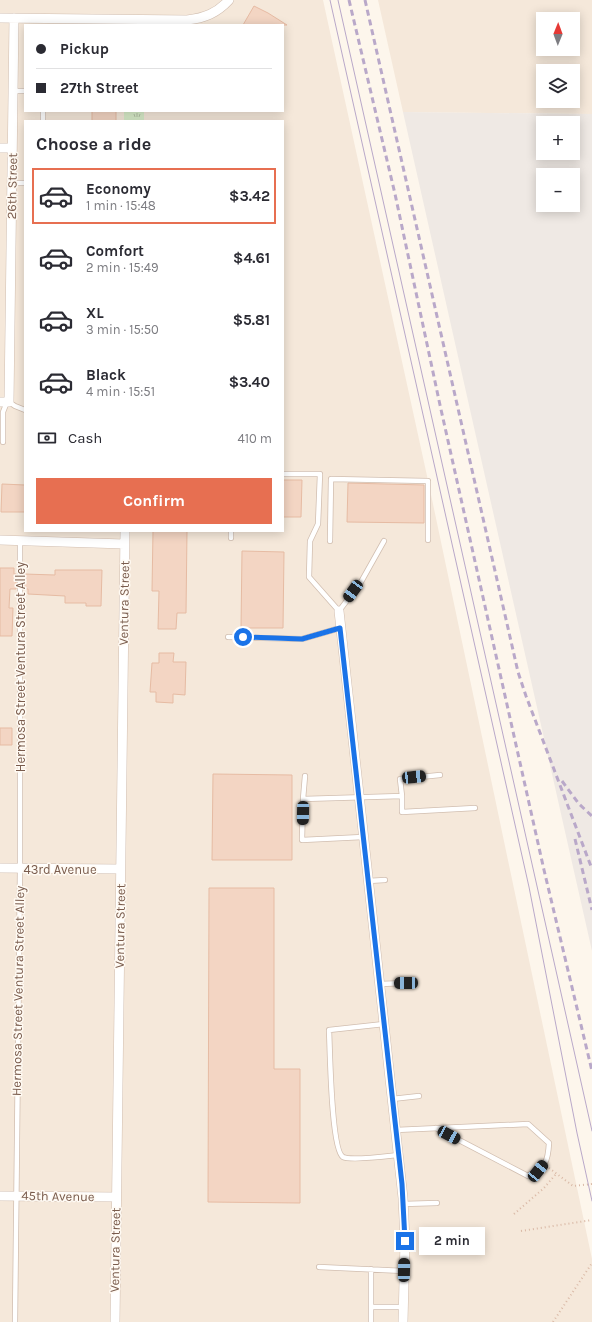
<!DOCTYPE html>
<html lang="en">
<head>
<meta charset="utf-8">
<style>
	body { margin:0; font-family:Karla,sans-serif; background:#f7f7f7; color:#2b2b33; height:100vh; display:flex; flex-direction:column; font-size:15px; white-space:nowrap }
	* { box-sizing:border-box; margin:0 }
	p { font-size:13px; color:#7c7c81 }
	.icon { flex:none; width:22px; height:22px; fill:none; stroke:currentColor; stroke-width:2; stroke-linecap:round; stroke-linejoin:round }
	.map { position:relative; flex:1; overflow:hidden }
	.sheet { position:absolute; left:24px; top:120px; width:260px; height:412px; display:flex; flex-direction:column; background:#fff; border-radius:0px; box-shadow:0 2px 10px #0003 }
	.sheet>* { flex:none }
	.hud { position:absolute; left:24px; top:24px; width:260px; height:88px; border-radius:0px; box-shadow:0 2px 10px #0003; display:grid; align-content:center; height:88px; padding:0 12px; background:#fff }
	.needle { width:26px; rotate:1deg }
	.buttons { position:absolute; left:536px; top:12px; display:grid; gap:8px }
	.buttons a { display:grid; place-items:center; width:44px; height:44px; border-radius:0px; background:#fff; box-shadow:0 2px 10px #0003; font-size:20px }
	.end { position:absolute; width:18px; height:18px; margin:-9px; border:5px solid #1a73e8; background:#fff; box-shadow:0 0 0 2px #fff }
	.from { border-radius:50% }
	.bubble { position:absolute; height:28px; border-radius:0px; background:#fff; box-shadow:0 2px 10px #0003; font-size:13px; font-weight:700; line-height:28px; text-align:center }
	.car { position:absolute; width:12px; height:24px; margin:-12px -6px; border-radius:5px; box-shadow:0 0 3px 1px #0007; background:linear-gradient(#222 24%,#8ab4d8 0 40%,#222 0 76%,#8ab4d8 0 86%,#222 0) }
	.hud b { display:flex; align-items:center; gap:14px; height:38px; font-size:15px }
	.hud b+b { border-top:1px solid #e1e1e2 }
	.hud i { width:10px; height:10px; background:#2b2b33 }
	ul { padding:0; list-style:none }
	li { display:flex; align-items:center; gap:12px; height:56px; margin:0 8px 6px; padding:0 4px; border:2px solid transparent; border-radius:0px }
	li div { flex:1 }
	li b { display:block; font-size:15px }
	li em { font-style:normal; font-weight:700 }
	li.current { border-color:#e76f51 }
	li>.icon { width:36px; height:36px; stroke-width:1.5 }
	h2 { padding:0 12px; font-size:18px; line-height:48px }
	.pay { display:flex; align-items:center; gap:10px; height:44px; padding:0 12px; font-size:15px }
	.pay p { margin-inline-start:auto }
	.action { display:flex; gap:8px; margin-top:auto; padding:8px 12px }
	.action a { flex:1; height:46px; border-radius:0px; background:#e76f51; color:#fff; font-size:16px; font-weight:700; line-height:46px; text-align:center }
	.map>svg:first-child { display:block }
	.residential { fill:#f5e8da; fill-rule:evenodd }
	.industrial { fill:#efe9e4; fill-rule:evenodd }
	.park { fill:url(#park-tufts) }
	.building { fill:#f3d5c3; stroke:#e6bba3 }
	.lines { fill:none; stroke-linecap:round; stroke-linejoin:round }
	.lane-casing { stroke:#d1beb0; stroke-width:6 }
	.street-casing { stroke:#d1beb0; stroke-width:10 }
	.path { stroke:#d9b8a5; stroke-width:2; stroke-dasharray:1 3; stroke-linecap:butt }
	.lane { stroke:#fff; stroke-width:4.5 }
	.street { stroke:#fff; stroke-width:9 }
	.tram { stroke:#b9a8c9; stroke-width:1 }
	.rail { stroke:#b9a8c9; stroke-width:3; stroke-dasharray:6 4; stroke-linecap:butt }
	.route { stroke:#1a73e8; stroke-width:5 }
	.labels { text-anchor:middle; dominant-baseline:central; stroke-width:3; stroke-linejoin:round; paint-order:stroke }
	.street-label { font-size:13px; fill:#7a5c4d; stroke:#fffaf3 }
</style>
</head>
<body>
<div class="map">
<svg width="592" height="1322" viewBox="0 0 592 1322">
	<defs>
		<pattern id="park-tufts" width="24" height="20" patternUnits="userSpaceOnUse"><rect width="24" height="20" fill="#d8ecc9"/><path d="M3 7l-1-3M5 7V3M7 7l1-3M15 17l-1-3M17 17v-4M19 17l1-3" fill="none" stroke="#b4c2a5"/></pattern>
	</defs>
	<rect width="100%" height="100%" fill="#fdf6ec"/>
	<path class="residential" d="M0,0H323L429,485L592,1259V1322H0ZM25,25H283V111H25ZM25,121H283V531H25Z
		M378,0H592V114L403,112ZM543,19H573V49H543ZM543,71H573V101H543Z"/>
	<path class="industrial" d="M403,112L592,114V951L566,836ZM543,123H573V153H543ZM543,175H573V205H543Z"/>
	<path class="park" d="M124,111H144V121H124Z"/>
	<path class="building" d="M254,6L268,13L287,25H243Z
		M92,111H116V121H92Z
		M283,480H302L301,517H283Z
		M348,483L424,485V523L347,522Z
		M2,484L25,485V512H1Z
		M153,531H187L186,613H177L176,629H158L159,591H152Z
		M242,551L284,552L283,628H241Z
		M0,568H14V574H16V589H10L9,608H13L12,636H0Z
		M55,570H102L101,606H86V603H65V596L28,594V589H24V574L55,575Z
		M159,653H174L173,662H186L185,695L173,694V703L156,702V692H150L152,663H159Z
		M0,728H12V745H0Z
		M213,774L292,775V860H212Z
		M209,888H274V1069H300V1203L208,1202Z"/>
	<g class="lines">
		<g class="lane-casing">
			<path id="lane" d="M13,91H25
				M43,121V111
				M12,183H25
				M9,402L15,406L25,410
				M3,442V412L7,402
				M283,474H320L318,524L310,541L309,577L339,611L361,582L384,541
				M231,531V538
				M330,541L331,479L428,481V540
				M228,637L302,639L340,628
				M305,776L303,799L402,796L400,779L440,775
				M402,796V812L475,808
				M303,799L302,840L363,837
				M368,881L385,880
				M380,984L406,983
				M384,1024L329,1030C330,1048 331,1150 343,1157C351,1161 388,1156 398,1155
				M392,1099L419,1096
				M396,1130L528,1124L549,1143C548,1162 546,1166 528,1176L436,1128
				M403,1204L437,1203
				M319,1267L404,1271
				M371,1307H403
				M15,1322L20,869V540
				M371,1322V1269"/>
		</g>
		<g class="street-casing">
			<path id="street" d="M0,18L187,20C205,18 217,13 229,0
				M0,148H12
				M0,402H9L14,18
				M0,540L124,544
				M339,611L403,1198L405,1241L403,1322
				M0,868L120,869
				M0,1196L116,1197
				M115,1322L125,531"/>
		</g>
		<path class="path" d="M549,1168L573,1186L592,1184
			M514,1214L544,1188L556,1174
			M521,1231L592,1220
			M553,1322L592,1263"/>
		<use href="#lane" class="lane"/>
		<use href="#street" class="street"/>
		<path class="tram" d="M330,0L529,887L577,1133L592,1201
			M338,0L592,1131"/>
		<path class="rail" d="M349,0L395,194L440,405L544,870L592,1071
			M365,0L518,672L526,696L592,869
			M562,781L579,804L592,816
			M575,839L592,910"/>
	</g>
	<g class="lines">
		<path class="route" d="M243,637L302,639L340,628L402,1184L405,1241"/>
	</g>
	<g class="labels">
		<g class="street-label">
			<text transform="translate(12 186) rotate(-89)">26th Street</text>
			<text transform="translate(124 603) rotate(-89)">Ventura Street</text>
			<text transform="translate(20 667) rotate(-90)">Hermosa Street Ventura Street Alley</text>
			<text x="60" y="869">43rd Avenue</text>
			<text transform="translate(120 926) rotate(-89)">Ventura Street</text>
			<text transform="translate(18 991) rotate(-89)">Hermosa Street Ventura Street Alley</text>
			<text transform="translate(58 1196) rotate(1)">45th Avenue</text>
			<text transform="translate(115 1250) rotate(-89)">Ventura Street</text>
		</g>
	</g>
</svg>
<div class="buttons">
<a><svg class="needle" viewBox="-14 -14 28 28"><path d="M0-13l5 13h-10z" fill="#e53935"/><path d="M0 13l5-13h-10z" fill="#7c7c81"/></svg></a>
<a><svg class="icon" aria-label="layers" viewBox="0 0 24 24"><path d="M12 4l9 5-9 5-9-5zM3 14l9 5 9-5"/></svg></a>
<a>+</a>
<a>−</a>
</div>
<i class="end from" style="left:243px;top:637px"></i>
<i class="end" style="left:405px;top:1241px"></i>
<div class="bubble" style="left:419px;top:1227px;width:66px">2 min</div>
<i class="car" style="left:353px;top:591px;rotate:216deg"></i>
<i class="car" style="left:414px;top:777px;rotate:84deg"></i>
<i class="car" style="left:303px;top:813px;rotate:181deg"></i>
<i class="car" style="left:406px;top:983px;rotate:269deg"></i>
<i class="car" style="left:449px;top:1135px;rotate:118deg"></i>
<i class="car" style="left:538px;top:1171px;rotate:39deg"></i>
<i class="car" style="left:404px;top:1270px;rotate:1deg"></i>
<div class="hud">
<b><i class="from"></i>Pickup</b>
<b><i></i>27th Street</b>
</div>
<section class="sheet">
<h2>Choose a ride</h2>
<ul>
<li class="current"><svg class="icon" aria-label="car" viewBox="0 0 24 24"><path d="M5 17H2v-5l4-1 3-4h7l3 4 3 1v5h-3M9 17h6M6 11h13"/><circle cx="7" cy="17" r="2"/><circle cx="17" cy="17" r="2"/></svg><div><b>Economy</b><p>1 min · 15:48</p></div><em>$3.42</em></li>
<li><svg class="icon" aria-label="car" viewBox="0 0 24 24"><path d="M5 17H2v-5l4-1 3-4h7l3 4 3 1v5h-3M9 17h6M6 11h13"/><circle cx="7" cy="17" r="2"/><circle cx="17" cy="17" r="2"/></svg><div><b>Comfort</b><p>2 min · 15:49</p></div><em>$4.61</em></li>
<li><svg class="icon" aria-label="car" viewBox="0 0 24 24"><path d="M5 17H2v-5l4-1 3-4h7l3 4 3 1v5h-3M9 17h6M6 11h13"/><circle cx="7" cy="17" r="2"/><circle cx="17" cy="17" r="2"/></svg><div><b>XL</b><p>3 min · 15:50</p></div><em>$5.81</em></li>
<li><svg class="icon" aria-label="car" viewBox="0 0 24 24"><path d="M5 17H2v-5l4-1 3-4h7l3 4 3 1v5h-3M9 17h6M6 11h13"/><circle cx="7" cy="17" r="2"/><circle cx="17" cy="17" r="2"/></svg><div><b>Black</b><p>4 min · 15:51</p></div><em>$3.40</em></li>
</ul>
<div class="pay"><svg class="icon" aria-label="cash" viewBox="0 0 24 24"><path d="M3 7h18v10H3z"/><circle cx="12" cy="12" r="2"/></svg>Cash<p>410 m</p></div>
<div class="action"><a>Confirm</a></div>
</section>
</div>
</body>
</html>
